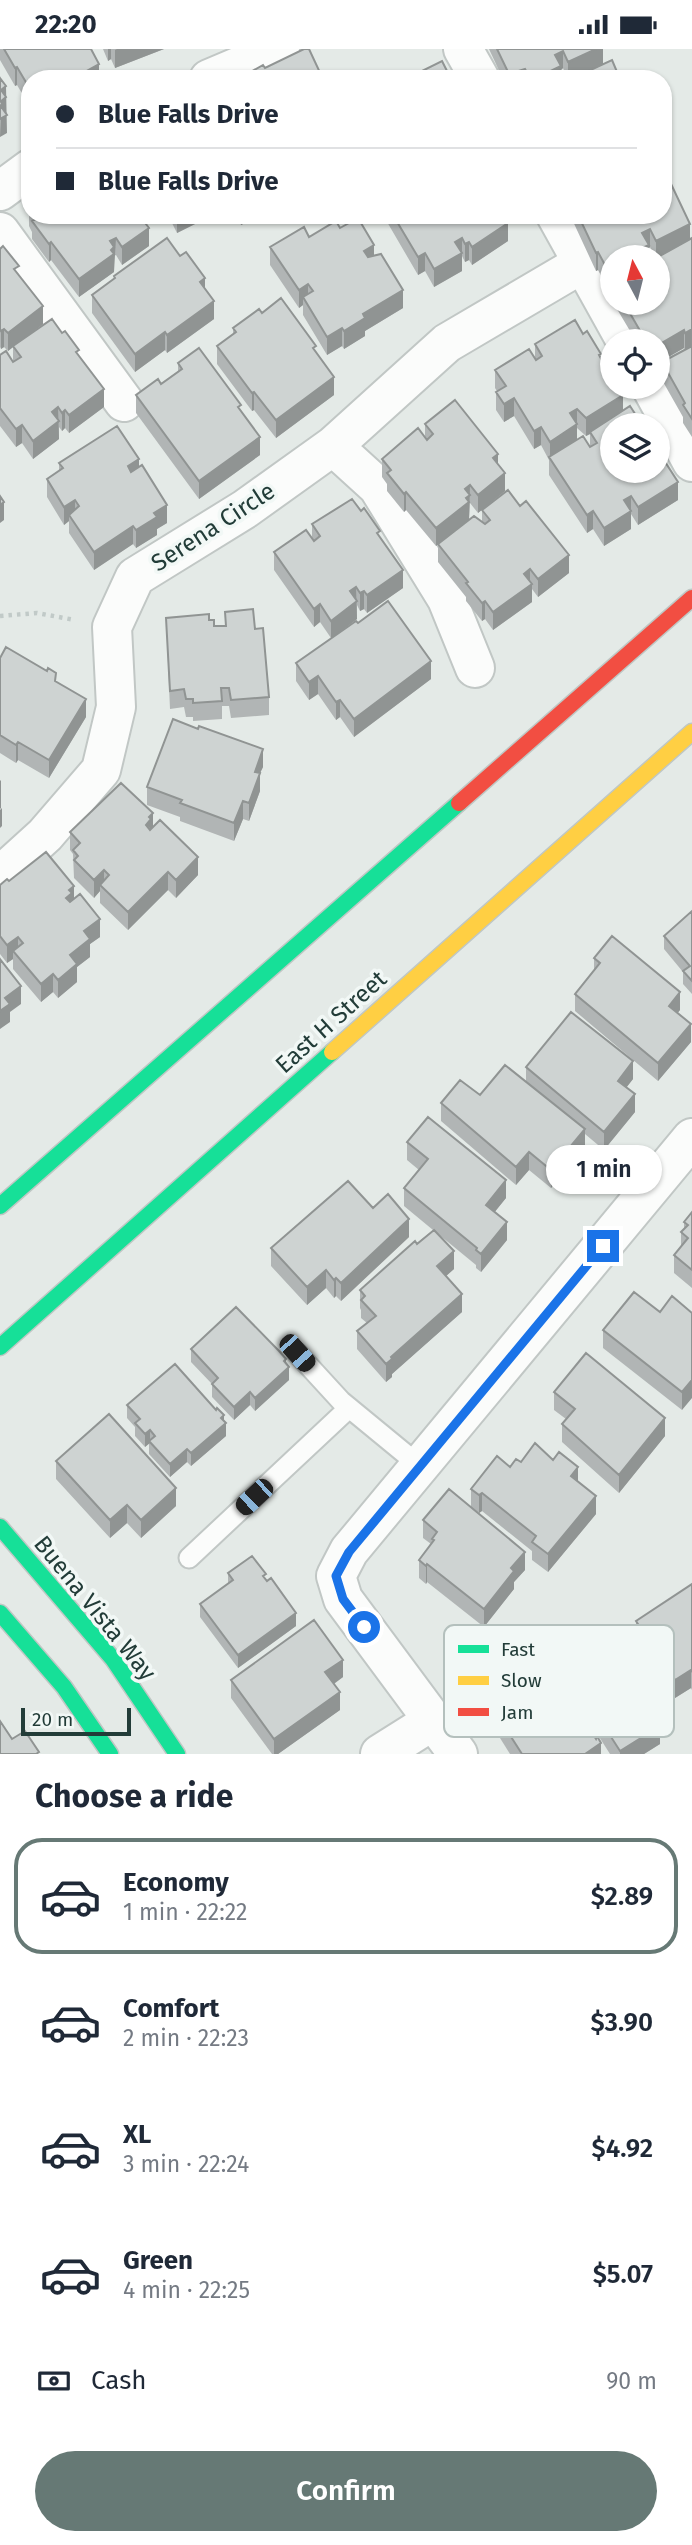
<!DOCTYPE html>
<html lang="en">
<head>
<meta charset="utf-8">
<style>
	body { margin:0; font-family:"Fira Sans",sans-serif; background:#f2f2f3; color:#1f2937; height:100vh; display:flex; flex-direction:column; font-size:26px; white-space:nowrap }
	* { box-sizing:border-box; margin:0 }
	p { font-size:23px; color:#747a83 }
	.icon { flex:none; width:38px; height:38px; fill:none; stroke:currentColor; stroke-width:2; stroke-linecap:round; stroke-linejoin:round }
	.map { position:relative; height:1705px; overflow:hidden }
	.panel { display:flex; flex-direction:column; background:#fff; flex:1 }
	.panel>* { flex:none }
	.hud { position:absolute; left:21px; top:21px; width:651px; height:154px; border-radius:28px; box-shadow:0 2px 5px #0004; display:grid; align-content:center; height:154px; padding:0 35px; background:#fff }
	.needle { width:46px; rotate:353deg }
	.fabs { position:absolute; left:600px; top:196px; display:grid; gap:14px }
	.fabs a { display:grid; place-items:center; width:70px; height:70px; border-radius:50%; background:#fff; box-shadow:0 2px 5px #0004; font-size:35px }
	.scale { position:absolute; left:21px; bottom:18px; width:110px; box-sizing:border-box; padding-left:7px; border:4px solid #223c38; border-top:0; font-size:19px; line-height:24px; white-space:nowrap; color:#223c38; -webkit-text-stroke:5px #f2f8f6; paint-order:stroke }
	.end { position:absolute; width:32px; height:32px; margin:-16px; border:9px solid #1a73e8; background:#fff; box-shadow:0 0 0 4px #fff }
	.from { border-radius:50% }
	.bubble { position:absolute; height:49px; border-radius:24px; background:#fff; box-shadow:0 2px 5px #0004; font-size:23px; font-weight:600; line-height:49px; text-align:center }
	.car { position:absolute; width:21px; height:42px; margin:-21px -10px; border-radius:9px; box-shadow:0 0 5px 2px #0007; background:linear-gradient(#222 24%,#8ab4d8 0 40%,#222 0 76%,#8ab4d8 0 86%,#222 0) }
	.hud b { display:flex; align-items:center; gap:24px; height:66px; font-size:26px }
	.hud b+b { border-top:2px solid #e0e1e3 }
	.hud i { width:18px; height:18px; background:#1f2937 }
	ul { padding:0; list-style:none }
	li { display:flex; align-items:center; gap:21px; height:116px; margin:0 14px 10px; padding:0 21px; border:4px solid transparent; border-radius:28px }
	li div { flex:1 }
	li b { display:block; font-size:26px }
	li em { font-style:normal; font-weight:600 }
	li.active { border-color:#667975 }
	li>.icon { width:63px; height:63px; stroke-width:1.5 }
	h2 { padding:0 35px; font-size:32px; line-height:84px }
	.pay { display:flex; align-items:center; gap:18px; height:77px; padding:0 35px; font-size:26px }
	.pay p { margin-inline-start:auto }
	.cta { display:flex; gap:14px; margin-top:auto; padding:14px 35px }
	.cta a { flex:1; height:80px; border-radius:42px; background:#667975; color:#fff; font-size:28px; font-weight:600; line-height:80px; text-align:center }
	.status { display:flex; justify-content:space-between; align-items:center; height:49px; padding:0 35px; background:#fff; direction:ltr }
	.status svg { height:19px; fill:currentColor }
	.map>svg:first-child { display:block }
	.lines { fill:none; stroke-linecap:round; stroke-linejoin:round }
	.lane-casing { stroke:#c1c7c5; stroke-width:23 }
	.street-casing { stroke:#c1c7c5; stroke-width:42 }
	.fast-casing { stroke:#bfc7c4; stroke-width:19 }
	.slow-casing { stroke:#bfc7c4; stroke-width:19 }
	.jam-casing { stroke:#bfc7c4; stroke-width:19 }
	.path { stroke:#c1cac8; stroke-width:4.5; stroke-dasharray:3.5 5; stroke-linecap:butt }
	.lane { stroke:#fbfcfb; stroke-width:19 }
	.street { stroke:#fbfcfb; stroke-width:38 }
	.fast { stroke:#16e098; stroke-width:16 }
	.slow { stroke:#ffcf43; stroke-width:16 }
	.jam { stroke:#f24e42; stroke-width:16 }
	.wall { fill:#b1b5b5; fill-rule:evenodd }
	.shaded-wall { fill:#909493 }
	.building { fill:#ced3d2; stroke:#909493; stroke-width:2 }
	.route { stroke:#1a73e8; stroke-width:9 }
	.labels { text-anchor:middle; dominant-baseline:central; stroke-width:7; stroke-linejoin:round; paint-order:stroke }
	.street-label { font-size:24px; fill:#223c38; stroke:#f2f8f6 }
	.key { fill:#f2f8f6; stroke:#b4c0bd; stroke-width:2 }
	.key-label { font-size:19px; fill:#223c38 }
</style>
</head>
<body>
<div class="status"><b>22:20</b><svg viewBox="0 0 49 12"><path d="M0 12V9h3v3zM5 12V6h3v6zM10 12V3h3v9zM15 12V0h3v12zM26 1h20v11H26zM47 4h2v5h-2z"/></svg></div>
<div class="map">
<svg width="692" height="1705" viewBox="0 0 692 1705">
	<rect width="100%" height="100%" fill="#e4eae7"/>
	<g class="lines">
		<g class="lane-casing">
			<path id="lane" d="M297,1304L341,1352L420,1417
				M189,1509L349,1359"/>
		</g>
		<g class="street-casing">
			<path id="street" d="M463,0L480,30
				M209,30L280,0
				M0,142L30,120
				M556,166L626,292
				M0,183L124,353
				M651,338L692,413
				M333,397L378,438L447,550L475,619
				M0,827L45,786L101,721L116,658L112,578L135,528L245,460L333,397L447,294L583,214
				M380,1705L434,1671
				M458,1705L343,1550L336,1527L349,1502L692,1089"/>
		</g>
		<g class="fast-casing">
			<path id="fast" d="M0,1157L459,754
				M0,1298L332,1003
				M0,1478L113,1610L177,1705
				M0,1564L64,1638L110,1705"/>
		</g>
		<g class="slow-casing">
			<path id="slow" d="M332,1003L692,683"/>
		</g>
		<g class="jam-casing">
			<path id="jam" d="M459,754L692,549"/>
		</g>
		<path class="path" d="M0,567L37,564L75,571"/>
		<use href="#lane" class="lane"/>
		<use href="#street" class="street"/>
		<use href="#fast" class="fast"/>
		<use href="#slow" class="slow"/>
		<use href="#jam" class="jam"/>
	</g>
	<path class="wall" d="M0,0H91L99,30H30V58L17,36L15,37L0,11Z
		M103,0H164L115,19L111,10L108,12Z
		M489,0H603V15L573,29L620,30H568L563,19L561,21V30H503Z
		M29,159H30V166H143V171L149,197L122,216L116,206L114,207V223L79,248L51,211L49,213L32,190V183L29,177Z
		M168,166H213L177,184Z
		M236,166H261L241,176Z
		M383,166H503L508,192L472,216L469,211L465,213L462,207V222L434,238L425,222L418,226Z
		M570,166H663L690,190L692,189V388L683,374V368L662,331V313L685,301L684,299L658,314V292H636L614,255V254H658V208H655L650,198L649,199V208L605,234L598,221L596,222Z
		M340,179L374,207L403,259L365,282V287L344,300L342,297L327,306L303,266V256L299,259L270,216V198Z
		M0,200L19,226L43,275L20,292L79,307L104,358L69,384L65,379L62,382L59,378V390L33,410L22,394L16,398L0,377V306L13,312V298L8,302L4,298L1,300L0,298Z
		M180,207L205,239L214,270L167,304L165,301L135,323L92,264V246L114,230V227Z
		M262,264L316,304L334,346L276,389L254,361L252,362L217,315V297L233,285V279Z
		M583,285L601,311L623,362L648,376H612L678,451L638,476L631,465V480L604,497L593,480L587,484L549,426V411L541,396L534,400L514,367L504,373L496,361V343L497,342L495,339V321L535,310V295ZM577,379L586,387L590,385V397L577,390Z
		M178,314L241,361L260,406L199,450L136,364V346L161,335L178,322Z
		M425,375L498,416L505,442L478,464L470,454L469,470L482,473V461L569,524L538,548L532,540V553L493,581L485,570L482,572L466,552V548L438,513V495L436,497L406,461L404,463L387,442V435L382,428V410L425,388Z
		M59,414L167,474L157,480V486L136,499L133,495L94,521L69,484V472L64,476L47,448V430L59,422Z
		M312,475L380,488L403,539L367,564L364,560L360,562L357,556V570L337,585L358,574L431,630L354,688L340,668L336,671L318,645L309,651L296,632V614L331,589L320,573L314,578L274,521V503L312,490Z
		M225,563L255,580L269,648V666L231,669L229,657H222V670L193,672V668H186L184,658L170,660L166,569L209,571L214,577H225Z
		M0,609L56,633L86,668L49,729L18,711L16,714L0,704Z
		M263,718L260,724V742L249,772L243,770L234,792L180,772V768L147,756V738Z
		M153,779L198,826L176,849L168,841L128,881L100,854V842L94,849L74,829L73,805L70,801V783Z
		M9,832L74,850L100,888L90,895V908L77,918V933L58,949L53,943L41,953L13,920V910L7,914L0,905V836Z
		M692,862V945L683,935V923L664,900V887Z
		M594,909L680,961L677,964L691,993L658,1032L575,962V945L594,921Z
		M526,1018L633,1030L626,1039L635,1063L604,1101L585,1085V1098L551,1139L529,1121L516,1136L441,1072V1054L480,1046L526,1033Z
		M407,1093L506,1149L494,1163L507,1191L481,1223L476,1219V1216L437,1184L454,1220L446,1227L462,1263L392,1325V1328L386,1333L357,1300V1282L367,1274L361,1269V1261L360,1259V1241L433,1181L404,1157V1139L419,1121L407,1111Z
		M373,1159L409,1188L341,1252L336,1247L334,1249L326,1239L307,1256L271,1217V1199Z
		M692,1163V1239L674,1224V1206L681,1197V1183L684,1180V1173Z
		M660,1263L692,1264L682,1361L603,1299V1281Z
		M191,1300L286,1315L289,1331L255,1362L250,1356L234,1371L212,1348V1335L191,1313Z
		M554,1343L665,1387L619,1444L562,1393V1375L566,1370L554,1361Z
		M127,1356L224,1372L226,1387L191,1417L187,1413L170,1428L149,1405V1394L145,1398L135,1387V1378L127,1369Z
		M553,1411L578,1432L596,1465L548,1523L532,1511V1502L482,1462L479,1464L471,1458V1440L521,1413Z
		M56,1412L176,1457L141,1489L127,1474L110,1489L56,1430Z
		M423,1471L525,1521L514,1533V1540L484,1578L427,1533L426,1535L419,1529V1511L431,1495L423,1489Z
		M228,1524L266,1531L296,1577L238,1619L200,1568V1555L228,1534Z
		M692,1535V1641L691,1639L675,1649L636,1590V1572Z
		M565,1616L661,1657L652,1663L660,1695L644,1705H610L565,1634Z
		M343,1628L334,1635L340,1661L278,1705H272L231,1649V1631Z
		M490,1655L601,1705H510L490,1673Z"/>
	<path class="shaded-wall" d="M108,0H111V10L108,12Z
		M117,0H164L115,19V1Z
		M596,0H603V15L571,30H568V13Z
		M563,2V19L561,21V30H536L555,6Z
		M99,15V30H72Z
		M17,18V36L15,37V19Z
		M525,20V30H509V25Z
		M534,24V30H529V27Z
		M6,37L7,84L0,88L1,41Z
		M177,166H213L177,184Z
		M241,166H261L241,176Z
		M508,174V192L472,216V198Z
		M690,175V193L656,208V192Z
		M149,179V197L122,216V198Z
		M650,180V198L649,199V208H622L642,184Z
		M116,189L114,223L79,248V230L110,192Z
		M462,189V222L434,238V220L455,193Z
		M51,193V211L49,213V195Z
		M469,193V211L465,213V195Z
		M374,196V214L364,220V202Z
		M598,203V221L596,222V204Z
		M425,204V222L418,226V208Z
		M612,213V231L605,234V216Z
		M205,229V247L200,233Z
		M308,235V253L303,248V256L299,259V241Z
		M403,241V259L365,282V287L344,300V282L363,265Z
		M214,252V270L167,304V286Z
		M43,257V275L8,302V284Z
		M342,279V297L327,306V288Z
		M4,280V298L1,300V282Z
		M692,280V298L685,302V284Z
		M684,281V299L658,314V296Z
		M165,283V301L135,323V305Z
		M334,328V346L276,389V371Z
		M104,340V358L69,384V366Z
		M254,343V361L252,362V344Z
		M623,346V364L590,383V385L586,387V369Z
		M514,349V367L504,373V355Z
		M58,358L59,390L33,410V392L52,363Z
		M577,360V392L550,408V393L570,364Z
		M65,361V379L62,382V364Z
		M22,376V394L16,398V380Z
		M541,378V396L534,400V382Z
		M260,388V406L199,450V432Z
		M498,405V423L493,409Z
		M139,410V428L128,435V417Z
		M505,424V442L478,464V446Z
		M678,433V451L638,476V458Z
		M470,436L469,471L436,497V479L465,440Z
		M406,443V461L404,463V445Z
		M631,447V480L604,497V479L624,451Z
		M75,451V469L69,466V472L64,476V458Z
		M4,453V471L0,474V456Z
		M167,456V474L157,480V486L136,499V481L154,464Z
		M593,462V480L587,484V466Z
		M133,477V495L94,521V503Z
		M569,506V524L538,548V530Z
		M530,520V537L532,535V553L493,581V563L524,525Z
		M403,521V539L367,564V546Z
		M356,538L357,570L331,590V572L350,542Z
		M364,542V560L360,562V544Z
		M485,552V570L482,572V554Z
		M320,555V573L314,578V560Z
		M431,612V630L354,688V670Z
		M318,627V645L309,651V633Z
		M86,650V668L49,729V711Z
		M340,651V668L336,671V653Z
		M18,693V711L16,714V696Z
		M263,700V718L260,724V742L249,772V754L255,723Z
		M1,731V759L0,760V732Z
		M243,752V770L234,792V774Z
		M2,759V777L0,779V761Z
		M153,764V782L146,776L149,768Z
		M198,808V826L176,849V831Z
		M104,821V839L100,836V842L94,849V831Z
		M168,823V841L128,881V863Z
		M74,837V855L72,856L66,849L69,841Z
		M100,870V888L90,895V908L77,918V933L58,949V931L70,906L84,882Z
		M18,888V906L13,902V910L7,914V896Z
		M53,925V943L41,953V935Z
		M21,937V955L10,963V973L0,980V962L5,949Z
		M680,943V961L669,975V957Z
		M691,975V993L658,1032V1014Z
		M633,1012V1030L618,1049V1032Z
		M635,1045V1063L604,1101V1083Z
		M585,1080V1098L551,1139V1121Z
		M529,1103V1121L516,1136V1118Z
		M506,1131V1149L486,1174V1156Z
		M409,1170V1188L341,1252V1234Z
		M507,1173V1191L481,1223V1205Z
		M454,1202V1220L437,1235V1217Z
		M326,1221V1239L307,1256V1238Z
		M336,1229V1247L334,1249V1231Z
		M462,1245V1263L392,1325V1328L386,1333V1315L391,1308Z
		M286,1310V1320L289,1318V1331L255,1362V1349Z
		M692,1331V1349L682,1361V1343Z
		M250,1343V1356L234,1371V1358Z
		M224,1366V1376L226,1374V1387L191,1417V1404Z
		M665,1369V1387L619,1444V1426Z
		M150,1381V1394L145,1398V1385Z
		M187,1400V1413L170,1428V1415Z
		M578,1418V1436L571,1427Z
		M176,1439V1457L141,1489V1471Z
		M482,1444V1462L479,1464V1446Z
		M596,1447V1465L548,1523V1505Z
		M127,1456V1474L110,1489V1471Z
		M525,1503V1521L514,1533V1540L484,1578V1560L511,1519Z
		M427,1515V1533L426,1535V1517Z
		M296,1564V1577L238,1619V1606Z
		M343,1611V1628L325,1641V1623Z
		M691,1621V1639L675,1649V1631Z
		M661,1639V1657L644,1669V1651Z
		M340,1643V1661L278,1705H274V1690Z
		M660,1677V1695L644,1705H620V1702Z
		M601,1694V1705H585Z"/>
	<path class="building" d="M4,0H91L99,15L72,30H30V40L17,18L15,19Z
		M304,0H309L323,30H243L242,28L263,16L265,19Z
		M497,0H596L568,13L563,2L555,6L561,17L536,29L534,24L529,27L525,20L509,25Z
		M612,11L620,30H571Z
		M442,12L451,30H398L408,25L410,28Z
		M0,29L6,37L1,41L6,48L0,53Z
		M0,56L7,66L0,70Z
		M663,118L690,175L656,192L650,180L642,184L649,196L622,208H612V213L605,216L598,203L596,204L578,166H663Z
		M33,166H139L149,179L122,198L116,189L110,192L114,198L111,201L114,205L79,230L51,193L49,195L32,172L36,170Z
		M393,166H503L508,174L472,198L469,193L465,195L462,189L455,193L462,204L434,220L425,204L418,208Z
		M358,169L374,196L364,202L368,208L381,205L403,241L363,265L365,269L344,282L342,279L327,288L303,248L313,242L308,235L299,241L270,198L304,178L309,188L336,172L340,179Z
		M167,189L180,207L186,203L205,229L200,233L214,252L167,286L165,283L135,305L92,246L115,229L114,227Z
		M692,189V280L685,284L684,281L658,296V292H646L624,254H658V208Z
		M3,197L19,217L14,220L43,257L8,284L4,280L1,282L0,280V200Z
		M281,249L316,297L313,299L334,328L276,371L254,343L252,344L217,297L236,283L233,279L259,260L262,264Z
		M52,270L62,284L65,282L79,301L76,303L104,340L69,366L65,361L62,364L58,358L52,363L59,372L33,392L22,376L16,380L0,359V306L6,302L13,313L21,308L13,297Z
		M575,271L583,285L587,282L601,305L599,306L612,330V338H617L623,346L586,369L577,360L570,364L577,375L550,393L541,378L534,382L514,349L504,355L496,343L506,337L495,321L529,300L536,311L542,307L535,295Z
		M692,297V370L683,356L685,354L662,313Z
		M199,299L241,356L238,358L260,388L199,432L136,346L158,330L161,335L182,320L178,314Z
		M455,351L498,405L493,409L505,424L478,446L470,436L465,440L470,446L466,449L469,453L436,479L406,443L404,445L387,424L391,421L382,410L418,379L427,391L433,385L425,375Z
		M630,357L639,371L642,368L648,376H612V422H658V402L678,433L638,458L631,447L624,451L631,462L604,479L593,462L587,466L549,408L583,387L590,398L597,394L590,383Z
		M117,377L139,410L128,417L131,423L142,416L167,456L154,464L157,468L136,481L133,477L94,503L69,466L79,457L75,451L64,458L47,430L63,419L59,414Z
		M508,441L520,457L526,452L569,506L538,530L530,520L524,525L532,535L493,563L485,552L482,554L466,534L468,533L438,495L474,467L485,475L490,471L482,461Z
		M0,447L4,453L0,456Z
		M352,450L361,462L364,459L380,482L377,484L403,521L367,546L364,542L360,544L356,538L350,542L357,552L331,572L320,555L314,560L274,503L306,481L314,492L320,487L312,475Z
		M388,552L431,612L354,670L340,651L336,653L318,627L309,633L296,614L356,572L358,574Z
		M253,560L255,580L263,579L269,648L231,651L229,639H221L222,652L193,654V650H186L184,640L170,642L166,569L209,565V571H214V577H226L225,563Z
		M6,598L47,622L48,619L56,624L55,632L86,650L49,711L18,693L16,696L0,686V609Z
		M173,670L198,680L199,677L263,700L255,723L260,724L249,754L243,752L234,774L180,754L182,751L147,738Z
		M121,734L153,764L149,768L151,770L146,776L150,781L160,771L198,808L176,831L168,823L128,863L100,836L109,826L104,821L94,831L74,811L78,807L73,801L80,794L70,783Z
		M46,803L74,837L69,841L72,844L66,849L70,853L80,845L100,870L84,882L90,890L70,906L77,915L58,931L53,925L41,935L13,902L23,894L18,888L7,896L0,887V836L7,830L9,832Z
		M692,862V932L683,922L690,917L664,887Z
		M612,887L680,943L669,957L691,975L658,1014L575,945L600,914L594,909Z
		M0,910L21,937L5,949L10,955L0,962Z
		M571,963L633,1012L618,1032L635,1045L604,1083L526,1018Z
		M505,1016L585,1080L551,1121L529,1103L516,1118L441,1054L460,1031L480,1046Z
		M428,1068L506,1131L486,1156L507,1173L481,1205L476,1201L477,1199L404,1139L428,1110L407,1093Z
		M348,1132L373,1159L388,1145L409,1170L341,1234L336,1229L334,1231L326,1221L307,1238L271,1199Z
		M692,1163V1221L674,1206L688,1189L681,1183L688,1176L684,1173Z
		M434,1181L454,1202L437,1217L462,1245L391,1308L392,1310L386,1315L357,1282L376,1267L361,1251L365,1247L360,1241L415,1192L417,1195Z
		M634,1243L660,1263L672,1247L692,1264V1331L682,1343L603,1281Z
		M236,1258L279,1302L286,1310L284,1312L289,1318L255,1349L250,1343L234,1358L212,1335L218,1329L191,1300Z
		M586,1304L665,1369L619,1426L562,1375L575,1360L554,1343Z
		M175,1315L216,1361L217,1359L224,1366L221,1369L226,1374L191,1404L187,1400L170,1415L149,1392L155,1387L150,1381L145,1385L135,1374L140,1370L127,1356Z
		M109,1365L176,1439L141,1471L127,1456L110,1471L56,1412Z
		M535,1394L553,1411L559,1403L578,1418L571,1427L596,1447L548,1505L532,1493L536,1487L482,1444L479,1446L471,1440L497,1407L510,1418L516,1410L521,1413Z
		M449,1440L525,1503L511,1519L514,1522L484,1560L427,1515L426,1517L419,1511L434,1491L432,1490L437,1483L423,1471Z
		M252,1507L266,1525L263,1527L267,1532L271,1529L296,1564L238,1606L200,1555L233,1531L228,1524Z
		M692,1535V1623L691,1621L675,1631L636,1572Z
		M314,1571L343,1611L325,1623L340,1643L274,1690L231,1631Z
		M623,1579L661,1639L644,1651L660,1677L620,1702L565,1616Z
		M550,1618L596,1690L597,1687L601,1694L585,1705H522L490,1655Z
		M0,1672L12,1690L25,1682L39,1703L36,1705H0Z"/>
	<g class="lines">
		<path class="route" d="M364,1578L343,1550L336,1527L349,1503L603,1197"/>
	</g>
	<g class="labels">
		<g class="street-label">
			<text transform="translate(213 478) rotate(-33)">Serena Circle</text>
			<text transform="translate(331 973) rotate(-42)">East H Street</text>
			<text transform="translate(95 1559) rotate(51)">Buena Vista Way</text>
		</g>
	</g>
	<rect x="444" y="1576" width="230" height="112" rx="10" class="key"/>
	<rect x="458" y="1596" width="31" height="8" fill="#16e098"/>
	<rect x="458" y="1627" width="31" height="9" fill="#ffcf43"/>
	<rect x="458" y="1659" width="31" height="8" fill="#f24e42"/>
	<g class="key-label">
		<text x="501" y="1607">Fast</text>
		<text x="501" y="1638">Slow</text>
		<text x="501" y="1670">Jam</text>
	</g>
</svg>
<div class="fabs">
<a><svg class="needle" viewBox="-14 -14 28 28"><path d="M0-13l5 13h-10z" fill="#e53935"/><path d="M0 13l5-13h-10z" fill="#747a83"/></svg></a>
<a><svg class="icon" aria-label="locate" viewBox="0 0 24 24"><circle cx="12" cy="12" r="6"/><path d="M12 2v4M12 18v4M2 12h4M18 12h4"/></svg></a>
<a><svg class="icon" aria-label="layers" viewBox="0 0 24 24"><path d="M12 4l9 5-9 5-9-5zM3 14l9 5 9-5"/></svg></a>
</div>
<div class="scale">20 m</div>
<i class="end from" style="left:364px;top:1578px"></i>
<i class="end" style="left:603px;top:1197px"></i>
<div class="bubble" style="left:546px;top:1096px;width:116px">1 min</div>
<i class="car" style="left:297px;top:1304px;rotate:138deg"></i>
<i class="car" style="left:254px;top:1448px;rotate:227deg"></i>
<div class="hud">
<b><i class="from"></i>Blue Falls Drive</b>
<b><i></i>Blue Falls Drive</b>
</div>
</div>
<section class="panel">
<h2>Choose a ride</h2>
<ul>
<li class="active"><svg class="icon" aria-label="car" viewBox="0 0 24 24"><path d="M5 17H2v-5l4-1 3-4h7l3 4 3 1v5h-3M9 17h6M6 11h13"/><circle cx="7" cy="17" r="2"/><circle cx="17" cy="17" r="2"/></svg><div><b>Economy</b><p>1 min · 22:22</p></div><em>$2.89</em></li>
<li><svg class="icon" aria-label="car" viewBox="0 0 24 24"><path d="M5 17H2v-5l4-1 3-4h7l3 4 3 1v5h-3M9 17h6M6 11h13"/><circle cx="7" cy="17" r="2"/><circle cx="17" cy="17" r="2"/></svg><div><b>Comfort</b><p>2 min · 22:23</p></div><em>$3.90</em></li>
<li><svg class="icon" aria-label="car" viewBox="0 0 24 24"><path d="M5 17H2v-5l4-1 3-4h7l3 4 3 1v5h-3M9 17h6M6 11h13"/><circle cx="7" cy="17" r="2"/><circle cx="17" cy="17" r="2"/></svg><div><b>XL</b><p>3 min · 22:24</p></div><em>$4.92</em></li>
<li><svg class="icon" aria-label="car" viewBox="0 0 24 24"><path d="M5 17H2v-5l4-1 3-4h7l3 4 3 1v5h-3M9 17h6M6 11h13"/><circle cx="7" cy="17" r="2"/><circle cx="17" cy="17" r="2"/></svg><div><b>Green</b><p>4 min · 22:25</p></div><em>$5.07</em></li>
</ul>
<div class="pay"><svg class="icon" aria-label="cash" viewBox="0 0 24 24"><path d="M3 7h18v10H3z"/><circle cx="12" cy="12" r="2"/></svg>Cash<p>90 m</p></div>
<div class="cta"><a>Confirm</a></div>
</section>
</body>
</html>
